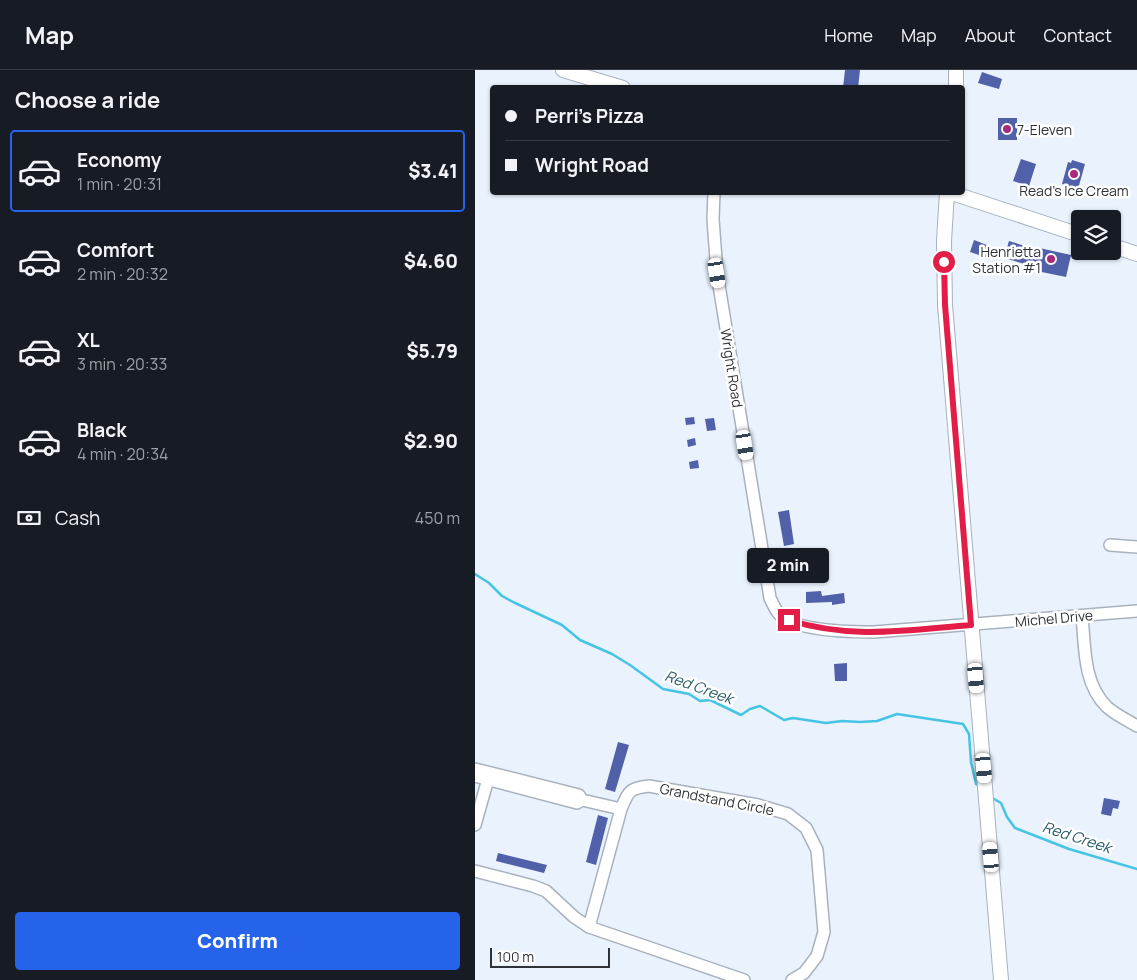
<!DOCTYPE html>
<html lang="en">
<head>
<meta charset="utf-8">
<style>
	body { margin:0; font-family:Manrope,sans-serif; background:#242831; color:#f1f3f6; height:100vh; display:flex; flex-direction:column; font-size:19px; white-space:nowrap }
	* { box-sizing:border-box; margin:0 }
	p { font-size:16px; color:#9ea1a6 }
	.icon { flex:none; width:28px; height:28px; fill:none; stroke:currentColor; stroke-width:2; stroke-linecap:round; stroke-linejoin:round }
	.map { position:relative; flex:1; overflow:hidden }
	.sheet { display:flex; flex-direction:column; background:#171b24; width:475px }
	.sheet>* { flex:none }
	.guide { position:absolute; left:15px; top:15px; width:475px; height:110px; border-radius:5px; box-shadow:0 1px 4px #0004; display:grid; align-content:center; height:110px; padding:0 15px; background:#171b24 }
	.buttons { position:absolute; left:596px; top:140px; display:grid; gap:10px }
	.buttons a { display:grid; place-items:center; width:50px; height:50px; border-radius:5px; background:#171b24; box-shadow:0 1px 4px #0004; font-size:25px }
	.scale { position:absolute; left:15px; bottom:12px; width:120px; box-sizing:border-box; padding-left:5px; border:2px solid #2e3237; border-top:0; font-size:14px; line-height:18px; white-space:nowrap; color:#2e3237; -webkit-text-stroke:4px #fff; paint-order:stroke }
	.end { position:absolute; width:22px; height:22px; margin:-11px; border:6px solid #e11d48; background:#fff; box-shadow:0 0 0 2px #fff }
	.from { border-radius:50% }
	.bubble { position:absolute; height:35px; border-radius:5px; background:#171b24; box-shadow:0 1px 4px #0004; font-size:16px; font-weight:800; line-height:35px; text-align:center }
	.car { position:absolute; width:15px; height:30px; margin:-15px -8px; border-radius:6px; box-shadow:0 0 4px 1px #0007; background:linear-gradient(#fff 24%,#345 0 40%,#fff 0 76%,#345 0 86%,#fff 0) }
	.guide b { display:flex; align-items:center; gap:18px; height:48px; font-size:19px }
	.guide b+b { border-top:1px solid #363941 }
	.guide i { width:12px; height:12px; background:#f1f3f6 }
	ul { padding:0; list-style:none }
	li { display:flex; align-items:center; gap:15px; height:82px; margin:0 10px 8px; padding:0 5px; border:2px solid transparent; border-radius:5px }
	li div { flex:1 }
	li b { display:block; font-size:19px }
	li em { font-style:normal; font-weight:800 }
	li.current { border-color:#2563eb }
	li>.icon { width:45px; height:45px; stroke-width:1.5 }
	h2 { padding:0 15px; font-size:22px; line-height:60px }
	.pay { display:flex; align-items:center; gap:12px; height:55px; padding:0 15px; font-size:19px }
	.pay p { margin-inline-start:auto }
	.button { display:flex; gap:10px; margin-top:auto; padding:10px 15px }
	.button a { flex:1; height:58px; border-radius:5px; background:#2563eb; color:#fff; font-size:20px; font-weight:800; line-height:58px; text-align:center }
	header { display:flex; align-items:center; gap:30px; box-sizing:border-box; height:70px; padding:0 25px; background:#171b24; border-bottom:1px solid #363941 }
	header strong { font-size:24px }
	nav { display:flex; gap:28px; margin-inline-start:auto; font-size:18px }
	main { display:flex; flex:1; min-height:0 }
	.map>svg:first-child { display:block }
	.lines { fill:none; stroke-linecap:round; stroke-linejoin:round }
	.stream { stroke:#46c4e4; stroke-width:2.5 }
	.building { fill:#5060a9 }
	.minor-casing { stroke:#a8b2bf; stroke-width:14 }
	.major-casing { stroke:#a8b2bf; stroke-width:16 }
	.minor { stroke:#fff; stroke-width:11 }
	.major { stroke:#fff; stroke-width:14 }
	.route { stroke:#e11d48; stroke-width:6 }
	.poi-dot { fill:#a82a7b; stroke:#fff; stroke-width:2 }
	.labels { text-anchor:middle; dominant-baseline:central; stroke-width:5; stroke-linejoin:round; paint-order:stroke }
	.poi-label { font-size:14px; fill:#2e3237; stroke:#fff; text-anchor:start }
	.street-label { font-size:14px; fill:#2e3237; stroke:#fff }
	.water-label { font-size:15px; font-style:italic; fill:#285c69; stroke:#fff }
</style>
</head>
<body>
<header>
<strong>Map</strong>
<nav><a>Home</a><a>Map</a><a>About</a><a>Contact</a></nav>
</header>
<main>
<section class="sheet">
<h2>Choose a ride</h2>
<ul>
<li class="current"><svg class="icon" aria-label="car" viewBox="0 0 24 24"><path d="M5 17H2v-5l4-1 3-4h7l3 4 3 1v5h-3M9 17h6M6 11h13"/><circle cx="7" cy="17" r="2"/><circle cx="17" cy="17" r="2"/></svg><div><b>Economy</b><p>1 min · 20:31</p></div><em>$3.41</em></li>
<li><svg class="icon" aria-label="car" viewBox="0 0 24 24"><path d="M5 17H2v-5l4-1 3-4h7l3 4 3 1v5h-3M9 17h6M6 11h13"/><circle cx="7" cy="17" r="2"/><circle cx="17" cy="17" r="2"/></svg><div><b>Comfort</b><p>2 min · 20:32</p></div><em>$4.60</em></li>
<li><svg class="icon" aria-label="car" viewBox="0 0 24 24"><path d="M5 17H2v-5l4-1 3-4h7l3 4 3 1v5h-3M9 17h6M6 11h13"/><circle cx="7" cy="17" r="2"/><circle cx="17" cy="17" r="2"/></svg><div><b>XL</b><p>3 min · 20:33</p></div><em>$5.79</em></li>
<li><svg class="icon" aria-label="car" viewBox="0 0 24 24"><path d="M5 17H2v-5l4-1 3-4h7l3 4 3 1v5h-3M9 17h6M6 11h13"/><circle cx="7" cy="17" r="2"/><circle cx="17" cy="17" r="2"/></svg><div><b>Black</b><p>4 min · 20:34</p></div><em>$2.90</em></li>
</ul>
<div class="pay"><svg class="icon" aria-label="cash" viewBox="0 0 24 24"><path d="M3 7h18v10H3z"/><circle cx="12" cy="12" r="2"/></svg>Cash<p>450 m</p></div>
<div class="button"><a>Confirm</a></div>
</section>
<div class="map">
<svg width="662" height="910" viewBox="0 0 662 910">
	<rect width="100%" height="100%" fill="#e9f2fd"/>
	<g class="lines">
		<path class="stream" d="M0,504L14,513L27,526L38,532L87,555L105,570L137,584L155,595L188,619L214,624L225,631L235,630L266,645L275,639L285,636L309,650L318,648L351,653L367,651L385,652L402,651L422,644L488,654L494,664L496,692L501,714L504,716
			M519,729L526,733L532,747L540,758L594,779L662,799"/>
	</g>
	<path class="building" d="M370,0H385L383,18H368Z
		M507,2L527,9L524,19L503,13Z
		M523,48H542V70H523Z
		M546,89L561,94L554,116L538,111Z
		M597,90L610,94L603,119L587,114L593,92L596,93Z
		M499,170L517,177L513,188L495,182Z
		M534,171L560,179V177L596,185L591,207L552,199L553,195L529,188Z
		M219,347L220,354L211,355L210,348Z
		M239,348L241,360L232,361L230,349Z
		M220,368L221,375L213,377L212,370Z
		M223,390L224,398L215,399L214,392Z
		M314,440L319,474L309,476L303,442Z
		M346,521L347,526L369,523L370,533L357,535V532L331,533V522Z
		M372,593V611H360L359,594Z
		M143,672L154,675L140,722L130,719Z
		M629,728L645,731L643,739L638,738L636,746L626,744Z
		M123,745L133,748L121,795L111,792Z
		M23,783L72,795L69,803L21,791Z"/>
	<g class="lines">
		<g class="minor-casing">
			<path id="minor" d="M239,122L238,149L242,203L295,528C298,534 300,540 305,545C322,561 377,562 399,562L662,541
				M635,475L662,477
				M607,546C610,577 608,614 632,637C641,645 652,650 662,656
				M0,699L104,725L107,730L102,733L0,706
				M107,730L146,739
				M0,755L13,709
				M0,801L58,816L71,821L99,847L114,857L269,910
				M114,857L146,739C153,722 154,718 174,716L283,735L313,744L331,758L342,780L349,862L342,886L329,903L317,910"/>
		</g>
		<g class="major-casing">
			<path id="major" d="M88,0L148,18
				M481,18V0
				M472,122L469,171L470,235L526,910
				M474,122L605,165
				M638,176L662,184"/>
		</g>
		<use href="#minor" class="minor"/>
		<use href="#major" class="major"/>
	</g>
	<g class="lines">
		<path class="route" d="M314,550C376,570 433,560 496,555L470,235L469,192"/>
	</g>
	<g class="poi-dot">
		<circle cx="532" cy="59" r="5"/>
		<circle cx="599" cy="104" r="5"/>
		<circle cx="576" cy="189" r="5"/>
	</g>
	<g class="labels">
		<g class="poi-label">
			<text x="542" y="59">7-Eleven</text>
			<text x="599" y="120" text-anchor="middle">Read's Ice Cream</text>
			<text x="566" y="181" text-anchor="end">Henrietta<tspan x="566" dy="16">Station #1</tspan></text>
		</g>
		<g class="street-label">
			<text transform="translate(257 298) rotate(81)">Wright Road</text>
			<text transform="translate(579 548) rotate(-5)">Michel Drive</text>
			<text transform="translate(242 729) rotate(11)">Grandstand Circle</text>
		</g>
		<g class="water-label">
			<text transform="translate(224 617) rotate(20)">Red Creek</text>
			<text transform="translate(602 767) rotate(18)">Red Creek</text>
		</g>
	</g>
</svg>
<div class="buttons">
<a><svg class="icon" aria-label="layers" viewBox="0 0 24 24"><path d="M12 4l9 5-9 5-9-5zM3 14l9 5 9-5"/></svg></a>
</div>
<div class="scale">100 m</div>
<i class="end from" style="left:469px;top:192px"></i>
<i class="end" style="left:314px;top:550px"></i>
<div class="bubble" style="left:272px;top:478px;width:82px">2 min</div>
<i class="car" style="left:242px;top:203px;rotate:171deg"></i>
<i class="car" style="left:270px;top:375px;rotate:171deg"></i>
<i class="car" style="left:501px;top:608px;rotate:175deg"></i>
<i class="car" style="left:509px;top:698px;rotate:175deg"></i>
<i class="car" style="left:516px;top:787px;rotate:355deg"></i>
<div class="guide">
<b><i class="from"></i>Perri's Pizza</b>
<b><i></i>Wright Road</b>
</div>
</div>
</main>
</body>
</html>
